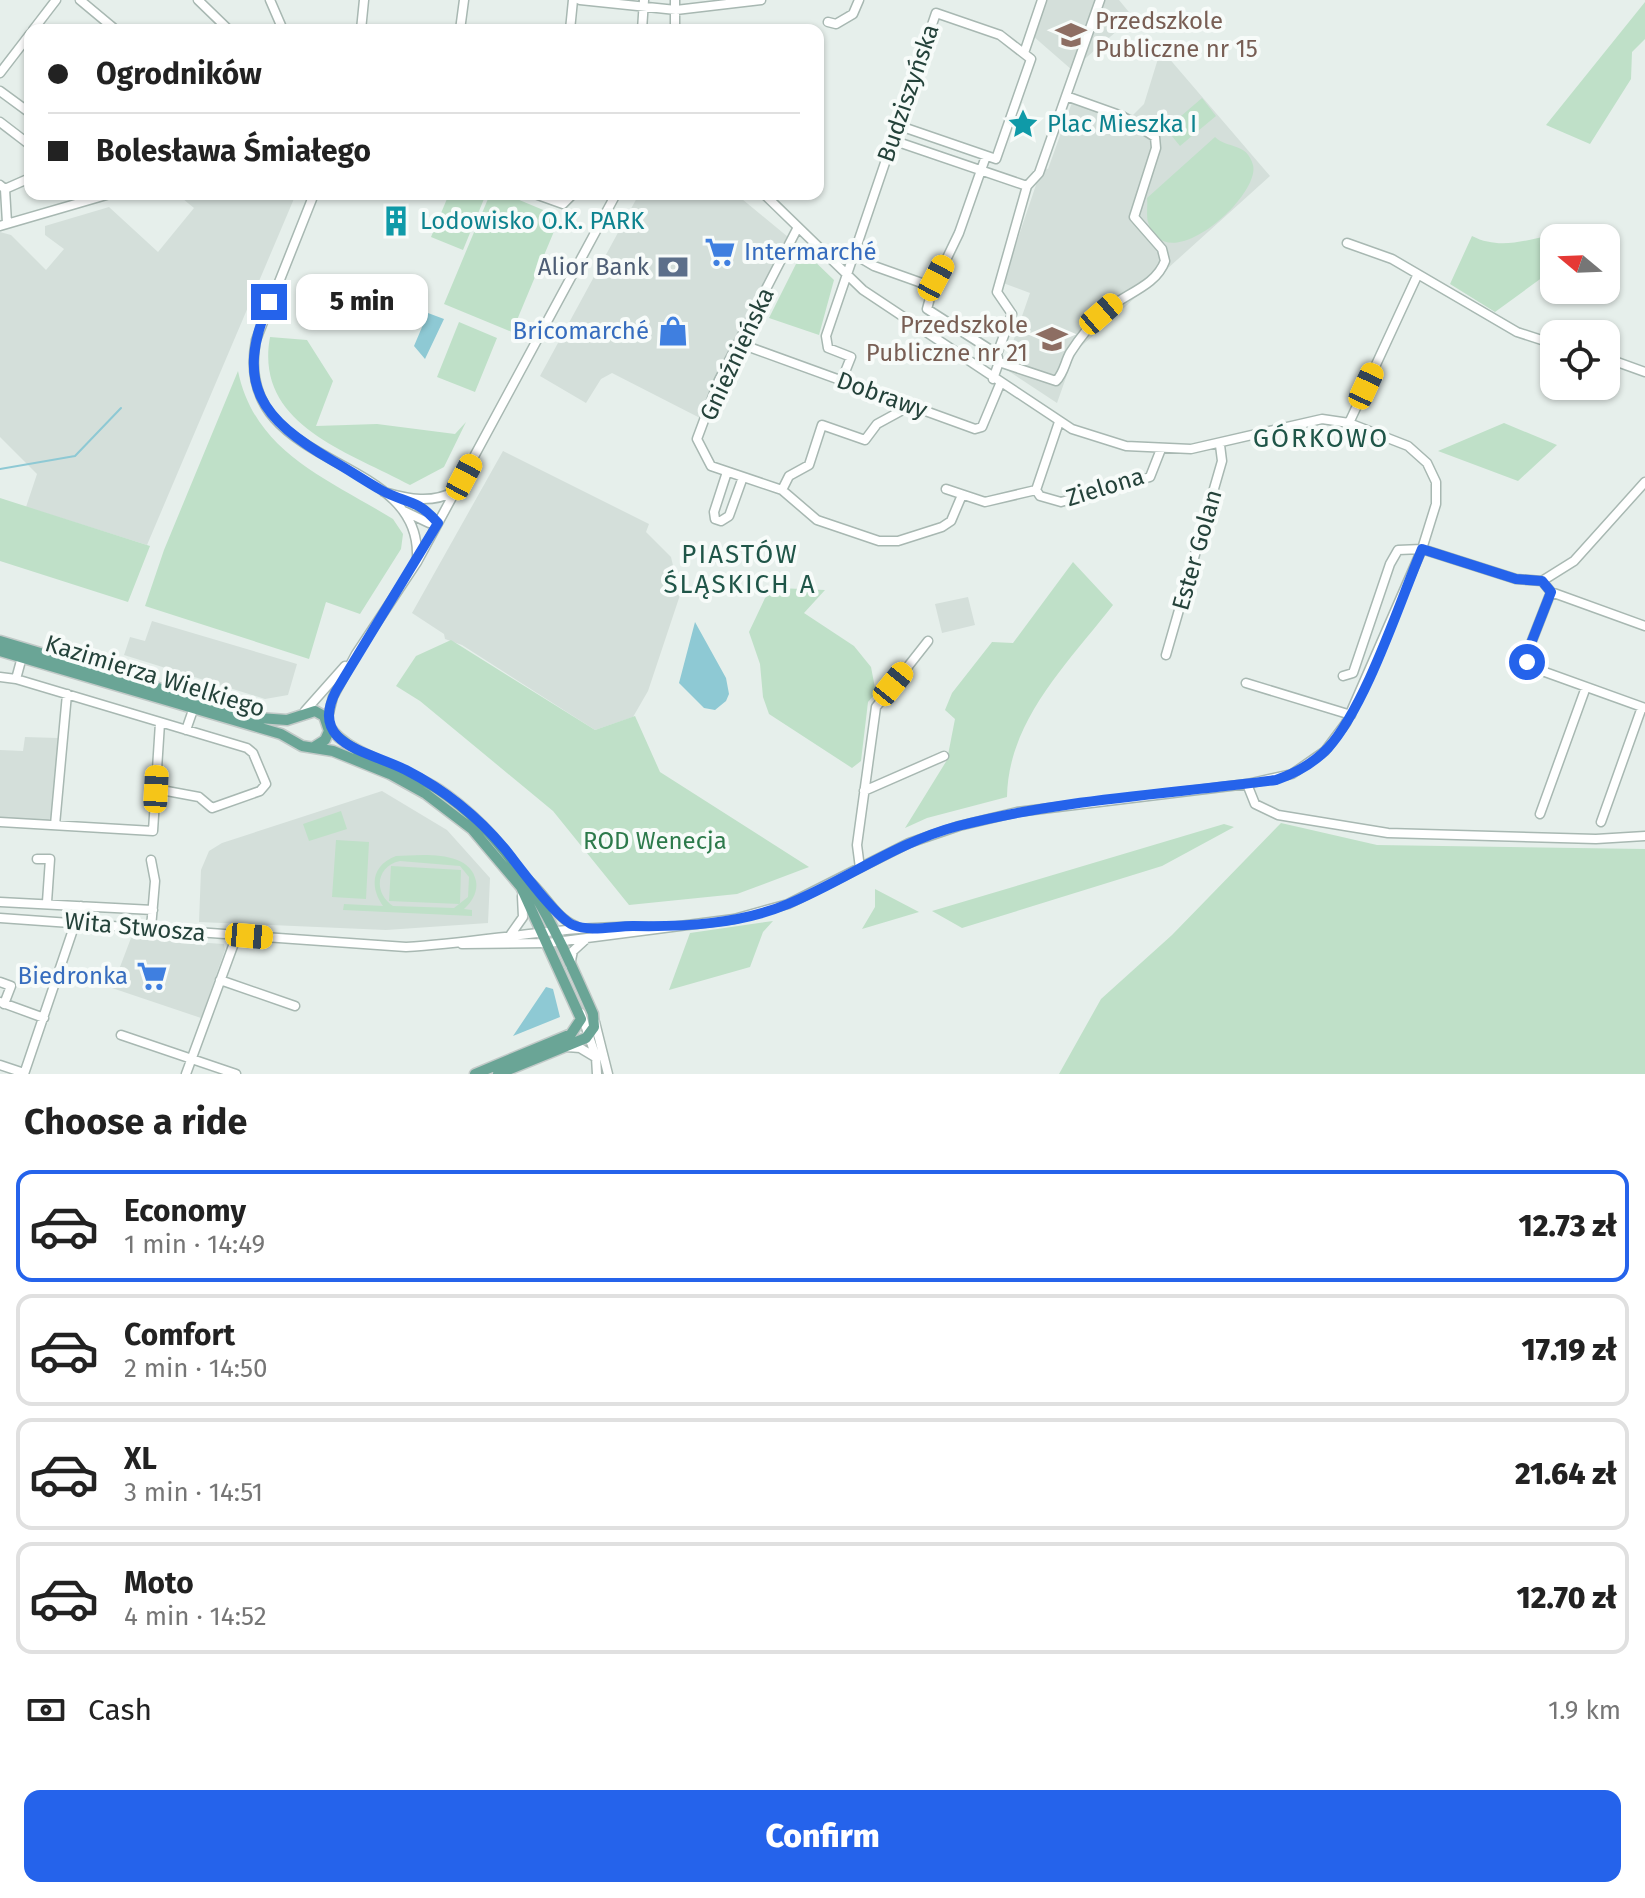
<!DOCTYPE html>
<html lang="en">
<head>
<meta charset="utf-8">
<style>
	body { margin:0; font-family:"Fira Sans",sans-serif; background:#f2f2f2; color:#222; height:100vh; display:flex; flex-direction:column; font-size:30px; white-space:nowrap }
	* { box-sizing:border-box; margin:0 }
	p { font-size:26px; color:#767676 }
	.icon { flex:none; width:44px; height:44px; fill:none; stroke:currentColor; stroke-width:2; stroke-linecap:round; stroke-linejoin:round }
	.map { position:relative; height:1074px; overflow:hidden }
	.panel { display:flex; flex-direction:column; background:#fff; flex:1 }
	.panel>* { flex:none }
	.guide { position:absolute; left:24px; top:24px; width:800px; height:176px; border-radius:16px; box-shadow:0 2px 6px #0004; display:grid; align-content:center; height:176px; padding:0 24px; background:#fff }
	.needle { width:52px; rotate:289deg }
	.fabs { position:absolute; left:1540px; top:224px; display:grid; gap:16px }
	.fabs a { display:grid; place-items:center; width:80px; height:80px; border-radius:16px; background:#fff; box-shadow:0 2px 6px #0004; font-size:40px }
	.end { position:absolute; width:36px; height:36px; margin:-18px; border:10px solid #2563eb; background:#fff; box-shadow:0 0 0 4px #fff }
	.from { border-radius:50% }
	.bubble { position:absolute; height:56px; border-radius:16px; background:#fff; box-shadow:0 2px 6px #0004; font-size:26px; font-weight:800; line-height:56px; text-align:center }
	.car { position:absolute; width:24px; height:48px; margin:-24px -12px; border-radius:10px; box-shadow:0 0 6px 2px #0007; background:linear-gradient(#f5c518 24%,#345 0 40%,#f5c518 0 76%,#345 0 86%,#f5c518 0) }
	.guide b { display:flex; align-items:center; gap:28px; height:76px; font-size:30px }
	.guide b+b { border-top:2px solid #e0e0e0 }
	.guide i { width:20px; height:20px; background:#222 }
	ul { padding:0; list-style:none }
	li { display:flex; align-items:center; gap:24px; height:112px; margin:0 16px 12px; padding:0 8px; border:4px solid #e0e0e0; border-radius:16px }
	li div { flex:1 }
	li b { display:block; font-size:30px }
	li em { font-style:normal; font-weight:800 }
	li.on { border-color:#2563eb }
	li>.icon { width:72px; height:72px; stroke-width:1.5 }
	h2 { padding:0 24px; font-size:36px; line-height:96px }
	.pay { display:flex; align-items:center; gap:20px; height:88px; padding:0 24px; font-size:30px }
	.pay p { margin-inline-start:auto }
	.primary-button { display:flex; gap:16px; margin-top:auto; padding:16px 24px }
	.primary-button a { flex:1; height:92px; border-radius:16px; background:#2563eb; color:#fff; font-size:32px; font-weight:800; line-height:92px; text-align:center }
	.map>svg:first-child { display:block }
	.built { fill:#d4dfda }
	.green { fill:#bfe0c8; fill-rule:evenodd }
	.water { fill:#8ec9d4 }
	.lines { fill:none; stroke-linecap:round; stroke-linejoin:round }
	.stream { stroke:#8ec9d4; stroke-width:2 }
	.minor-casing { stroke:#a8b8b2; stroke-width:11 }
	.major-casing { stroke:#c2cac8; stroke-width:13 }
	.minor { stroke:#fff; stroke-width:8 }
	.major { stroke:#6aa596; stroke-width:10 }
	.route { stroke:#2563eb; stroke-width:10 }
	.labels { text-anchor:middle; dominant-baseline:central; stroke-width:8; stroke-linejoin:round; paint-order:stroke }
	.education-label { font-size:24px; fill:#785e54; stroke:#f7fbf9; text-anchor:start }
	.street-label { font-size:24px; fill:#24423a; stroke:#f7fbf9 }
	.culture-label { font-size:24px; fill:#0d838f; stroke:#f7fbf9; text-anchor:start }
	.shop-label { font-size:24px; fill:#366cbe; stroke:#f7fbf9; text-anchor:end }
	.service-label { font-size:24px; fill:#4e5e75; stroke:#f7fbf9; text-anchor:end }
	.park-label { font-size:24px; fill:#2d7a4b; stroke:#f7fbf9 }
	.neighbourhood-label { font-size:26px; letter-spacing:2px; fill:#1f5548; stroke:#f7fbf9 }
</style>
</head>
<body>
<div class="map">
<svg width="1645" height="1074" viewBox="0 0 1645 1074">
	<rect width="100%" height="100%" fill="#e6efeb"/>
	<path class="built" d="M1039,0H1119L1133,17L1072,70L1033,36Z
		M1161,49L1270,176L1075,352L1057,403L1004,368L1030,293L1003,283L1042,167L1048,169L1075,94L1133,115L1144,104Z
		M177,194H296L147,545L26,507L37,474L0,437V232L11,235L46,270L64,249L45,235V226L109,207L158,252L194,208Z
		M639,194H736L788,237L713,381L700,418L612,373L601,379L586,403L540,376Z
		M503,451L649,524L646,532L671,557L680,595L648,691L633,717L595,730L462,645L445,639L444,634L412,613Z
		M968,597L975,625L942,633L935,604Z
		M152,621L297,664L288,695L265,699L124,655L130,637L145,641Z
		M25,737L58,738L53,816L46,822L0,819V750L23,751Z
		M382,791L447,830L490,878L488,923L386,930L199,922L201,870L209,851L222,843Z
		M131,938L224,944L225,950L201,1018L112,988Z"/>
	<path class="green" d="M1645,2V39L1632,52L1631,79L1590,144L1546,125Z
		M1202,98L1216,116L1180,146L1166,129Z
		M1215,137C1227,149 1247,142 1253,165C1261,196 1165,282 1148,222C1146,214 1148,205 1147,198Z
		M449,194H486L463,250L431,237Z
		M490,194H505L560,217L512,332L444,304Z
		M1577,231L1581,238H1554V269L1495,312L1450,284L1472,236C1507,254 1540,233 1577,231Z
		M803,250L834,280L819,335L769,318Z
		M459,322L497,338L475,392L437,377Z
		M270,337L307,340L333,381L316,426L377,424L455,434L466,422L444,467L410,485C348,451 254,425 270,337Z
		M238,371C255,453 328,479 393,519L403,534L401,549L360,614L326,602L309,659L145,606L164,550Z
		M1504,423L1557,445L1518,481L1438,451Z
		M0,498L150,546L128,602L0,561Z
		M1073,562L1113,605C1069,662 1008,720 1007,797L927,818L905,828L947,760L955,719L945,710L952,693L992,642L1013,643Z
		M778,588L825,590L804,613L854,646L871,667L876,693L868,702L861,761L852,768L769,714L763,697L760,664L749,632L765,598Z
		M451,640L595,730L635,716L660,772L809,867L737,894L629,905L553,811L420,701L396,686L416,656Z
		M341,811L347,829L309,841L303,824Z
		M1281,823L1377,845L1645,849V1074H1059L1101,999L1172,935Z
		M1224,824L1234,827L1162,866L962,928L932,911Z
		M336,840L369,842L366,899L332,897Z
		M396,856C419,855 470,849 476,881C478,892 472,902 464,909L472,910V916L343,910L344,904L383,906C369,886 372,865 396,856ZM400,861L460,866L469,877L468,897L454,908L393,906C373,893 376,866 400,861Z
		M391,866L461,870L460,904L389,901Z
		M875,889L919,912L862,929L875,907Z
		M773,921L763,932L750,967L669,990L690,933Z"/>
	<path class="water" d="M428,313L444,319L425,359L414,346Z
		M695,622L726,678L729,694L726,701L715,710L704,708L679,683Z
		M546,987L553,989L560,1017L513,1036Z"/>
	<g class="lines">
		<path class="stream" d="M0,469L75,456L121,408"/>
		<g class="minor-casing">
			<path id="minor" d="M80,0L116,30
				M198,0L229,30
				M270,0L283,30
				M580,0L676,10L761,0
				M828,22L836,24L853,14L859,0
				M33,30L56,0
				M361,30L364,0
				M460,30L464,0
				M570,30L573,0
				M642,30L644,0
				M675,30V0
				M1024,53L1042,0
				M0,73L30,34
				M0,91L30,113
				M0,122L30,145
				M892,140L1027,186L997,292L1012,314L997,354L999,362L993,379
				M0,185L5,189L7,223
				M1027,186L1039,173L1066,96
				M5,189L30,178
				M314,194L256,340C231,472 421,450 417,557
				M535,194L563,204L573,194
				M0,226L110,194
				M798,227L719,380L697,439L711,466L782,490L817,520L879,541H898L942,527L951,521L962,495
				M1347,243L1392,259L1517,332L1554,344
				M852,253L874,266L933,287L927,309L997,354
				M933,287L959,233L986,156
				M738,343L975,429L982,427L1000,384
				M1606,358L1645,372
				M999,362L1056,381C1064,373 1065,362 1070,353C1079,339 1091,324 1103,313C1122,294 1155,288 1165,261L1162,249L1134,217L1156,148L1155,137L1122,116L1066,96L1100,0
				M845,372L851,357L828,348L826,336L936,13L1000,35L1031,59L996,159L897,125
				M1349,423L1417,276
				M727,472L714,512L715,519L721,521L729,516L743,477
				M946,489L985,502L1036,490L1059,422
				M782,490L789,476L809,465L822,425L865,440L877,424L910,406
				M1036,490L1040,496L1061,502L1150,477L1161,449
				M384,492C409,499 431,504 456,491
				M412,500L438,523
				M406,512L429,523H438
				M1542,581L1551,592L1526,656L1531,667L1645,708
				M1551,592L1645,626
				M1166,655L1222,461L1220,445
				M1343,676L1353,673L1390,564L1398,550L1422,549L1516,579L1542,581L1574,561L1645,482
				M0,677L16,679L22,657
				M16,679L247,748L253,753L266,784L260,791L212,808L199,797L156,789
				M1246,683L1351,715
				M305,711L345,666
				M327,721L333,697L356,654L417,562L616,194
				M186,730L193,710
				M1247,784L1255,804L1278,815L1388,833L1596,839L1645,836
				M864,791L944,756
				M1540,814L1586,687
				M0,822L153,831L160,723
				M1601,822L1642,707
				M55,825L67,694
				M37,859H50L47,902
				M151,860L155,881L151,928
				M860,868L857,845L876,707L928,641
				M527,879C546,894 554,917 576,926
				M0,902L153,910
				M0,918L406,947C488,942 568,924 651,927
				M511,934L523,917L522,896
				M462,944L548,943L734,919L788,904L909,843L959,826L1017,812L1247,784L1292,774L1325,751L1346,723L1422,549L1436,504V482L1427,463L1408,446L1349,423L1322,419L1191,449L1126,446L1072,429L863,290L764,194
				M570,965L573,951L585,940
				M220,980L295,1006
				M0,982L11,986L4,1004
				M0,1002L44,1018
				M581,1013L596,1057L597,1074
				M595,1022L608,1074
				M121,1035L236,1074
				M567,1047L580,1048L595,1057
				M0,1065L24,1073
				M24,1074L81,906
				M186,1074L237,935"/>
		</g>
		<g class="major-casing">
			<path id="major" d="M0,641L259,718L287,720L315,711L324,716L329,731L325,740L314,747
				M0,651L281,734L302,746L333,751L390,774L426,794L472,829L521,887L581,1019L571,1034L475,1074
				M329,726C346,754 409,770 439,790C519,844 555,928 593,1014L594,1027L586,1038L498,1074"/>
		</g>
		<use href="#minor" class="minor"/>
		<use href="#major" class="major"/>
	</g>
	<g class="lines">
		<path class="route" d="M269,302C234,385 261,419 333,461C349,470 365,481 381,490C406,504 415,497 438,523L336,691C308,745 369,751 406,770C443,789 478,817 505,849C518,865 556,918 573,925C590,932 614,926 633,926C684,927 740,924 788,904C846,880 897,842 958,826C1063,799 1170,794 1276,780C1296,773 1313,764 1328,748C1366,706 1399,604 1422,549L1516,579L1542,581L1551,592L1526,656L1527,662"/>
	</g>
	<defs>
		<g id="school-bare" transform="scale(2.4)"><path d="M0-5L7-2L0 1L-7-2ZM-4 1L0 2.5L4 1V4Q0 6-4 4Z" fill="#8d6e63" stroke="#f7fbf9" stroke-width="2.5" paint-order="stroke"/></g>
		<g id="sight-bare" transform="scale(2.4)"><path d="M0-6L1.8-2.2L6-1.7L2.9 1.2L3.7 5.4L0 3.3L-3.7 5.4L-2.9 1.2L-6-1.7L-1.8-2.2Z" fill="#0f9aa8" stroke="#f7fbf9" stroke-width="2.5" paint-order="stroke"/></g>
		<g id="building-bare" transform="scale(2.4)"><path d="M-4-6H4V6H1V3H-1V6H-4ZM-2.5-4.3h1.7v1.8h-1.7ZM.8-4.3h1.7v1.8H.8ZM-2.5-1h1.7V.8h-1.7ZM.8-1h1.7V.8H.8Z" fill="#0f9aa8" stroke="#f7fbf9" stroke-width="2.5" paint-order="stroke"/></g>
		<g id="supermarket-bare" transform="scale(2.4)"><path d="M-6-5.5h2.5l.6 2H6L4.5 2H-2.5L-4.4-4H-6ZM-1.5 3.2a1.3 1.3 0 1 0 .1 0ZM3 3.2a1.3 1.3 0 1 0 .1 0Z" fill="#3f7fe0" stroke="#f7fbf9" stroke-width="2.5" paint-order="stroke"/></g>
		<g id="bank-bare" transform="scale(2.4)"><path d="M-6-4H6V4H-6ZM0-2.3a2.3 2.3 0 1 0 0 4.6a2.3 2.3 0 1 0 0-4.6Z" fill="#5c6f8a" stroke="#f7fbf9" stroke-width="2.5" paint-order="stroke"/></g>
		<g id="shop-bare" transform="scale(2.4)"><path d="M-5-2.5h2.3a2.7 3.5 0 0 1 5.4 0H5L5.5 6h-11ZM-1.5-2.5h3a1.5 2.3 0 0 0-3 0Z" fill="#3f7fe0" stroke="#f7fbf9" stroke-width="2.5" paint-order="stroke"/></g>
	</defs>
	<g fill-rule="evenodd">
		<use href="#school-bare" x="1071" y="35"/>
		<use href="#sight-bare" x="1023" y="124"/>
		<use href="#building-bare" x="396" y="221"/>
		<use href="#supermarket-bare" x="720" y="252"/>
		<use href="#bank-bare" x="673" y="267"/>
		<use href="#shop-bare" x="673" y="331"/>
		<use href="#school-bare" x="1052" y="339"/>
		<use href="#supermarket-bare" x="152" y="976"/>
	</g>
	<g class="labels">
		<g class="education-label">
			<text x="1095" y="21">Przedszkole<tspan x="1095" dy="28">Publiczne nr 15</tspan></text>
			<text x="1028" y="325" text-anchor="end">Przedszkole<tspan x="1028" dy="28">Publiczne nr 21</tspan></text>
		</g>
		<g class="street-label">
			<text transform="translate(908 93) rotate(-71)">Budziszyńska</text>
			<text transform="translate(737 354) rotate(-65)">Gnieźnieńska</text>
			<text transform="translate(882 395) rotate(20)">Dobrawy</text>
			<text transform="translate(1105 487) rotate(-17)">Zielona</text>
			<text transform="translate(1197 550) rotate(-74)">Ester Golan</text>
			<text transform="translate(155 676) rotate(17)">Kazimierza Wielkiego</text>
			<text transform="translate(135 927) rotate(5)">Wita Stwosza</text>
		</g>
		<g class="culture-label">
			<text x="1047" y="124">Plac Mieszka I</text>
			<text x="420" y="221">Lodowisko O.K. PARK</text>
		</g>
		<g class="shop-label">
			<text x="744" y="252" text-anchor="start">Intermarché</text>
			<text x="649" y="331">Bricomarché</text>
			<text x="128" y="976">Biedronka</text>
		</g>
		<g class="service-label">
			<text x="649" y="267">Alior Bank</text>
		</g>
		<g class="park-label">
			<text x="655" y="841">ROD Wenecja</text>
		</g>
		<g class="neighbourhood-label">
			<text x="1321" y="438">GÓRKOWO</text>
			<text x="740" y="554">PIASTÓW<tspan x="740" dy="30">ŚLĄSKICH A</tspan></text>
		</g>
	</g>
</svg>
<div class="fabs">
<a><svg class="needle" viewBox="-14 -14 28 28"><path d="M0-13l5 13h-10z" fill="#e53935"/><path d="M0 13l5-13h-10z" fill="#767676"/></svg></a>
<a><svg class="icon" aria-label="locate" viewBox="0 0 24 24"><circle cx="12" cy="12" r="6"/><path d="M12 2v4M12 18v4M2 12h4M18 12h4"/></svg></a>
</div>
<i class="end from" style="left:1527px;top:662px"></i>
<i class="end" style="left:269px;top:302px"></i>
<div class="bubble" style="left:296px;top:274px;width:132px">5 min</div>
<i class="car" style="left:936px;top:278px;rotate:28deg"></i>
<i class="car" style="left:1101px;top:314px;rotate:49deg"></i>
<i class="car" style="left:1366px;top:386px;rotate:25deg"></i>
<i class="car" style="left:464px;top:477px;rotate:28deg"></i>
<i class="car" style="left:893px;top:684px;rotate:39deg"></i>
<i class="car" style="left:156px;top:789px;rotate:3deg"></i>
<i class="car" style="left:249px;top:936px;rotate:95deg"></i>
<div class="guide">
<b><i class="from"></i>Ogrodników</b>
<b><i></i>Bolesława Śmiałego</b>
</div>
</div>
<section class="panel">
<h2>Choose a ride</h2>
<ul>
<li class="on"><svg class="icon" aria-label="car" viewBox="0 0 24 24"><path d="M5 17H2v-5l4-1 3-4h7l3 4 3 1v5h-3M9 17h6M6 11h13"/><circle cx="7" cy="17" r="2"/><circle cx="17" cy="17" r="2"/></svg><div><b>Economy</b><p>1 min · 14:49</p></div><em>12.73 zł</em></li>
<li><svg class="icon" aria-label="car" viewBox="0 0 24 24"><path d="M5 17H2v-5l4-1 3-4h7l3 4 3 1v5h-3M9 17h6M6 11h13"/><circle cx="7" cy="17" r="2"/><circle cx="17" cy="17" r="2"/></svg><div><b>Comfort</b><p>2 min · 14:50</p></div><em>17.19 zł</em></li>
<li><svg class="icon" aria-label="car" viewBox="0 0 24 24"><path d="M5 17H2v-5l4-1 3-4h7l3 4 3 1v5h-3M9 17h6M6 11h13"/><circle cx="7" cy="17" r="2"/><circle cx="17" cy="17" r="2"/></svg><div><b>XL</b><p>3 min · 14:51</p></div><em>21.64 zł</em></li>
<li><svg class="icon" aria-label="car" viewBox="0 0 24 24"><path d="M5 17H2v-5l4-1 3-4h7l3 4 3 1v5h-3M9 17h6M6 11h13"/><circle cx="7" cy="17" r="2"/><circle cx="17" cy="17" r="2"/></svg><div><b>Moto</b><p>4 min · 14:52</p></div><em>12.70 zł</em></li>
</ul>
<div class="pay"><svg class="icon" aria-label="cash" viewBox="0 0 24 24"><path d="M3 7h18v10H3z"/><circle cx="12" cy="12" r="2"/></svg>Cash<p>1.9 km</p></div>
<div class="primary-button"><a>Confirm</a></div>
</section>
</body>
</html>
